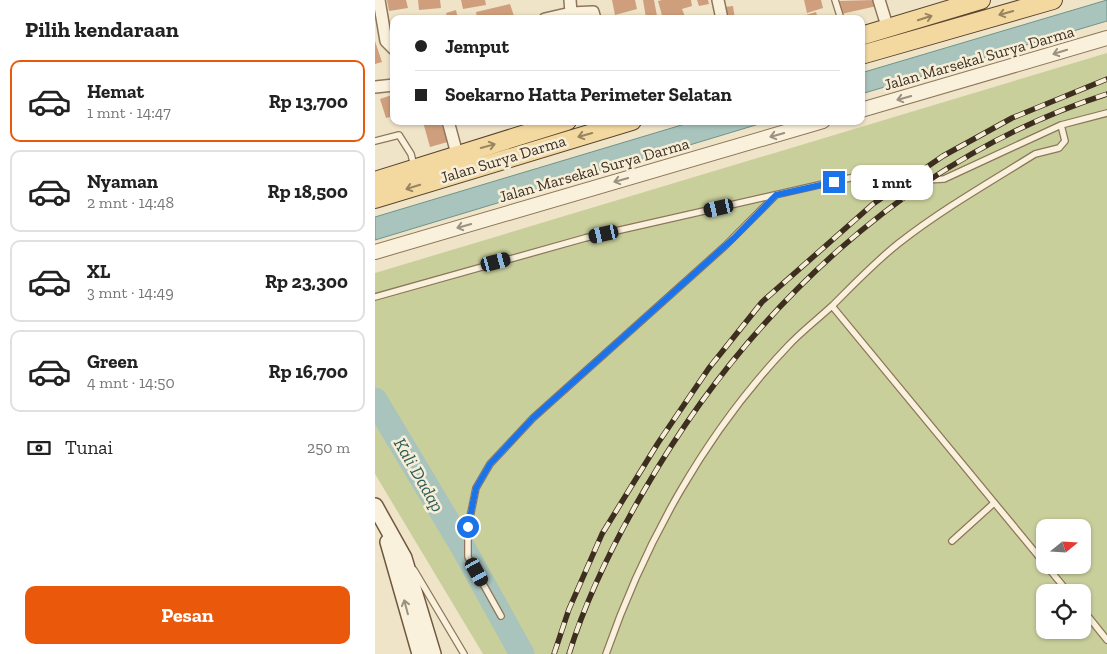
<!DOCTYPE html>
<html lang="id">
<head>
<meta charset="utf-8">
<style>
	body { margin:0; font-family:"Zilla Slab",serif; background:#f2f2f2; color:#222; height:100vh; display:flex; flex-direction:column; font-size:19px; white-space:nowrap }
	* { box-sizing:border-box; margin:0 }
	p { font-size:16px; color:#767676 }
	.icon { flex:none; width:28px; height:28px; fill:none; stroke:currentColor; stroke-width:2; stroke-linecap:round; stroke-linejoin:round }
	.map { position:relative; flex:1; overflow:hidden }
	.side { display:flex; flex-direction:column; background:#fff; width:375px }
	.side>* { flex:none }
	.hud { position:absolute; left:15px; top:15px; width:475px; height:110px; border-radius:10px; box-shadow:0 1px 4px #0004; display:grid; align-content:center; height:110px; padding:0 25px; background:#fff }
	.needle { width:32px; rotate:72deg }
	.fabs { position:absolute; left:661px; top:519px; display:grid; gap:10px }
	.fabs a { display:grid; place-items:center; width:55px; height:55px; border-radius:10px; background:#fff; box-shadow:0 1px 4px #0004; font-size:25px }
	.end { position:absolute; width:22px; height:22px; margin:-11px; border:6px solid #1a73e8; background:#fff; box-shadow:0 0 0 2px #fff }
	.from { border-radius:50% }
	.bubble { position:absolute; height:35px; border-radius:10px; background:#fff; box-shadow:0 1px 4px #0004; font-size:16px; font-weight:700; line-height:35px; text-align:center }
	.car { position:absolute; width:15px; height:30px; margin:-15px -8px; border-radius:6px; box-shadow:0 0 4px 1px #0007; background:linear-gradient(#222 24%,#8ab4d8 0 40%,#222 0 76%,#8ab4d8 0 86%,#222 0) }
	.hud b { display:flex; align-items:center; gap:18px; height:48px; font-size:19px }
	.hud b+b { border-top:1px solid #e0e0e0 }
	.hud i { width:12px; height:12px; background:#222 }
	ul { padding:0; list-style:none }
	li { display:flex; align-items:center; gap:15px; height:82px; margin:0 10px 8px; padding:0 15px; border:2px solid #e0e0e0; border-radius:10px }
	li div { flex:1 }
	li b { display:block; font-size:19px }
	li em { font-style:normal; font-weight:700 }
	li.selected { border-color:#ea580c }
	li>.icon { width:45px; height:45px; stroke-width:1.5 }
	h2 { padding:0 25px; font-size:22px; line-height:60px }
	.pay { display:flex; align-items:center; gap:12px; height:55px; padding:0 25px; font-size:19px }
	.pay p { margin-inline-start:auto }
	.cta { display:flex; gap:10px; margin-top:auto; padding:10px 25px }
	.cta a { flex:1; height:58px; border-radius:10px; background:#ea580c; color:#fff; font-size:20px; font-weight:700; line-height:58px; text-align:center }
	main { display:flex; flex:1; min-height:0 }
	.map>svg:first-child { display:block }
	.green { fill:#c9cf9b; fill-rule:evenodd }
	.water { fill:#a9c4bc; stroke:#6f938a }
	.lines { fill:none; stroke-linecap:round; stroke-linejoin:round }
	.river { stroke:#a9c4bc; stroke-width:25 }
	.building { fill:#cf9f7d }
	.service-casing { stroke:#8d765c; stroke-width:8 }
	.minor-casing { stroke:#8d765c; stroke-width:14 }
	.tertiary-casing { stroke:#8d765c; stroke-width:16 }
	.secondary-casing { stroke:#6f573f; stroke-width:18 }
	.primary-casing { stroke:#5b4430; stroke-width:20 }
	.service { stroke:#faf1dc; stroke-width:5.5 }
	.minor { stroke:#faf1dc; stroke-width:11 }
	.tertiary { stroke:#faf1dc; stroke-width:14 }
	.secondary { stroke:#faf1dc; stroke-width:15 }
	.primary { stroke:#f3d9a0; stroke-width:18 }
	.rail-casing { stroke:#3d2e20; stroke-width:5.5 }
	.rail { stroke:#f7eed8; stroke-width:4; stroke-dasharray:11; stroke-linecap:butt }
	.oneway { stroke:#988460 }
	.oneway2 { stroke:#9c907e }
	.route { stroke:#1a73e8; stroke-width:6 }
	.labels { text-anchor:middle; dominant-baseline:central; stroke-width:5; stroke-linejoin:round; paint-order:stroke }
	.street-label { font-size:16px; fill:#3d2e20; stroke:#f7eed8 }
	.water-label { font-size:18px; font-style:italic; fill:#2f5d5a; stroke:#f7eed8 }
</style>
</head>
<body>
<main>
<section class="side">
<h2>Pilih kendaraan</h2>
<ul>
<li class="selected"><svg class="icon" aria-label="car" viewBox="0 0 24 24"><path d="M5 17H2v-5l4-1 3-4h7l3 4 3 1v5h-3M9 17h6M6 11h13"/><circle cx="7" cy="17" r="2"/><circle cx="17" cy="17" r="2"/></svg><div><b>Hemat</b><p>1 mnt · 14:47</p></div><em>Rp 13,700</em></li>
<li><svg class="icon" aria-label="car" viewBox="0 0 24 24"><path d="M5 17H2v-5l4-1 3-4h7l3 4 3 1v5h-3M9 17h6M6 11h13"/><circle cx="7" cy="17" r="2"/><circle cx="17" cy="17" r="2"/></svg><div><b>Nyaman</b><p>2 mnt · 14:48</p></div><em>Rp 18,500</em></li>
<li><svg class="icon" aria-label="car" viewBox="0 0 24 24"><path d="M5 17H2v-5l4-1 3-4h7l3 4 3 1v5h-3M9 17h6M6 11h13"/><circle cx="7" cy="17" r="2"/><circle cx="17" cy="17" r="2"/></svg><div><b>XL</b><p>3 mnt · 14:49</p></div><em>Rp 23,300</em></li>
<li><svg class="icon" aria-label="car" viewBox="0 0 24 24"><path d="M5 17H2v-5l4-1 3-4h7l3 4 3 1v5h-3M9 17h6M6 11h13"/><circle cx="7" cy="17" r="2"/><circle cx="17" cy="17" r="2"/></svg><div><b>Green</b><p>4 mnt · 14:50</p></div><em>Rp 16,700</em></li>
</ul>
<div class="pay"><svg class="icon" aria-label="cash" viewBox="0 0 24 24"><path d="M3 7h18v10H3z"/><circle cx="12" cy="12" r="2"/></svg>Tunai<p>250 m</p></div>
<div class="cta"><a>Pesan</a></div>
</section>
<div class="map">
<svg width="732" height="654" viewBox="0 0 732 654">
	<rect width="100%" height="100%" fill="#f0e4c8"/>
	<path class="green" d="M732,53V654H108L0,474V273ZM670,528H708V565H670ZM670,592H708V630H670Z"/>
	<path class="water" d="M732,0V21L486,94V73Z
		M320,121H394L0,240V217Z"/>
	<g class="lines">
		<path class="river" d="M0,400L85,542L147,654"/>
	</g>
	<path class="building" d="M12,0H31L33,8L14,11Z
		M43,0H65L66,8L44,10Z
		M86,0H110L111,5L88,9Z
		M237,0H260L262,9L240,15Z
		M268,0H279L282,16L271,18Z
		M287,0H316L317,6L307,9L311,19H288L283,1Z
		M322,0H333L334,4L324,6Z
		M429,0H446L448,8L432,13Z
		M500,0L502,6L466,14L462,1Z
		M135,4L140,19H132L131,15L102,19L101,12Z
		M358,6L360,19H351L350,7Z
		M81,10L83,19H73L71,13Z
		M441,12L443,19H421V18Z
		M0,41L7,62L0,64Z
		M17,95L19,116L11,118L5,99Z
		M52,121H71L76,141L55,147L48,122Z"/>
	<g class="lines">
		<g class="service-casing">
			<path id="service" d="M460,0L466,19
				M0,141L24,135L36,154L39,166
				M0,297L210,238L470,179L490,175L514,176L532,181L569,179L686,125L732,113
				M457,306L693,592
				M577,541L619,503
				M39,570L89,654
				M708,610L732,640
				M126,616L93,557V527L101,488L115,464L158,418L350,246L401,195
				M231,654C270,542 330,433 413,346C427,331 443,319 458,305C479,284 500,262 524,243C566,210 615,182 660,154L684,148L690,141L686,125"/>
		</g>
		<g class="minor-casing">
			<path id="minor" d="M4,0L11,41L19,49
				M195,0L196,13
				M343,0L347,19
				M504,0L513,29
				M170,19L196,13L218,12L220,19
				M0,87L19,85
				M73,121L82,154"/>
		</g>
		<g class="tertiary-casing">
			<path id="tertiary" d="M486,110L732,38
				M0,252L448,121"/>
		</g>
		<g class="secondary-casing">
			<path id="secondary" d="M0,506L29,558L58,654
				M13,542L45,654"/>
		</g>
		<g class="primary-casing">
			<path id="primary" d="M486,36L606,0
				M486,55L678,0
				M0,181L192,121
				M0,199L257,121"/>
		</g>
		<use href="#service" class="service"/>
		<use href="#minor" class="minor"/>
		<use href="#tertiary" class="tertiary"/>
		<use href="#secondary" class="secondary"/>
		<use href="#primary" class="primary"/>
		<g class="rail-casing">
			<path id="rail" d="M179,654L194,609L227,534L283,443L334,368L387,302L498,204L568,156L637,118L732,79
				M194,654C212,596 239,542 270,489C373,311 533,158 732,94"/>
		</g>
		<use href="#rail" class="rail"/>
	</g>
	<defs><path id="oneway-shaft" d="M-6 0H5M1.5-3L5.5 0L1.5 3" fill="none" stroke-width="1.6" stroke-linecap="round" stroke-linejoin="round" transform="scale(1.25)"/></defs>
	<g class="oneway">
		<use href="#oneway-shaft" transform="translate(631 13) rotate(164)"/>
		<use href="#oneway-shaft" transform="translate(550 18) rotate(-18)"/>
		<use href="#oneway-shaft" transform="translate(210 135) rotate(164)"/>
		<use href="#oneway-shaft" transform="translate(113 146) rotate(-15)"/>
		<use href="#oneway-shaft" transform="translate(38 187) rotate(163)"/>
	</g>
	<g class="oneway2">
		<use href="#oneway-shaft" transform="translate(685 52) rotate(163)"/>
		<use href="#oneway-shaft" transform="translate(529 98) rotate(164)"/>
		<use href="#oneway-shaft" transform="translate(402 135) rotate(164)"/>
		<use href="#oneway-shaft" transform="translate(246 180) rotate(164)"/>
		<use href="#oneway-shaft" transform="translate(89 226) rotate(164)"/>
		<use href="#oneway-shaft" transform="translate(31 607) rotate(-105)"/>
	</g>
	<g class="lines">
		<path class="route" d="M93,527L101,488L115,464L158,418L359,238L401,195L459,182"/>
	</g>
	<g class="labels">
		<g class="street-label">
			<text transform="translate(604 58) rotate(-16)">Jalan Marsekal Surya Darma</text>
			<text transform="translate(128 159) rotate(-17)">Jalan Surya Darma</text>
			<text transform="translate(219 170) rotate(-16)">Jalan Marsekal Surya Darma</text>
		</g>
		<g class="water-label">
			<text transform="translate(44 475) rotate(60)">Kali Dadap</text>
		</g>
	</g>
</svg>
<div class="fabs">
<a><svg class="needle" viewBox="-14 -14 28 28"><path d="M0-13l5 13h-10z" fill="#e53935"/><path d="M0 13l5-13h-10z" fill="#767676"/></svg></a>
<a><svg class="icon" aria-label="locate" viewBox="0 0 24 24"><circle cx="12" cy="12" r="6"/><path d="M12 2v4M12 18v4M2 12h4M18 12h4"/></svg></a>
</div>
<i class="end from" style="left:93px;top:527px"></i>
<i class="end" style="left:459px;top:182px"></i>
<div class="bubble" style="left:476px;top:165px;width:82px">1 mnt</div>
<i class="car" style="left:344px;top:208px;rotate:257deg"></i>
<i class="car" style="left:229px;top:234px;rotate:257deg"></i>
<i class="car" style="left:121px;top:262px;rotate:75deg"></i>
<i class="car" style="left:102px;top:572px;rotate:151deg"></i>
<div class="hud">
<b><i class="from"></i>Jemput</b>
<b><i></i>Soekarno Hatta Perimeter Selatan</b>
</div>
</div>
</main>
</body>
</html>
